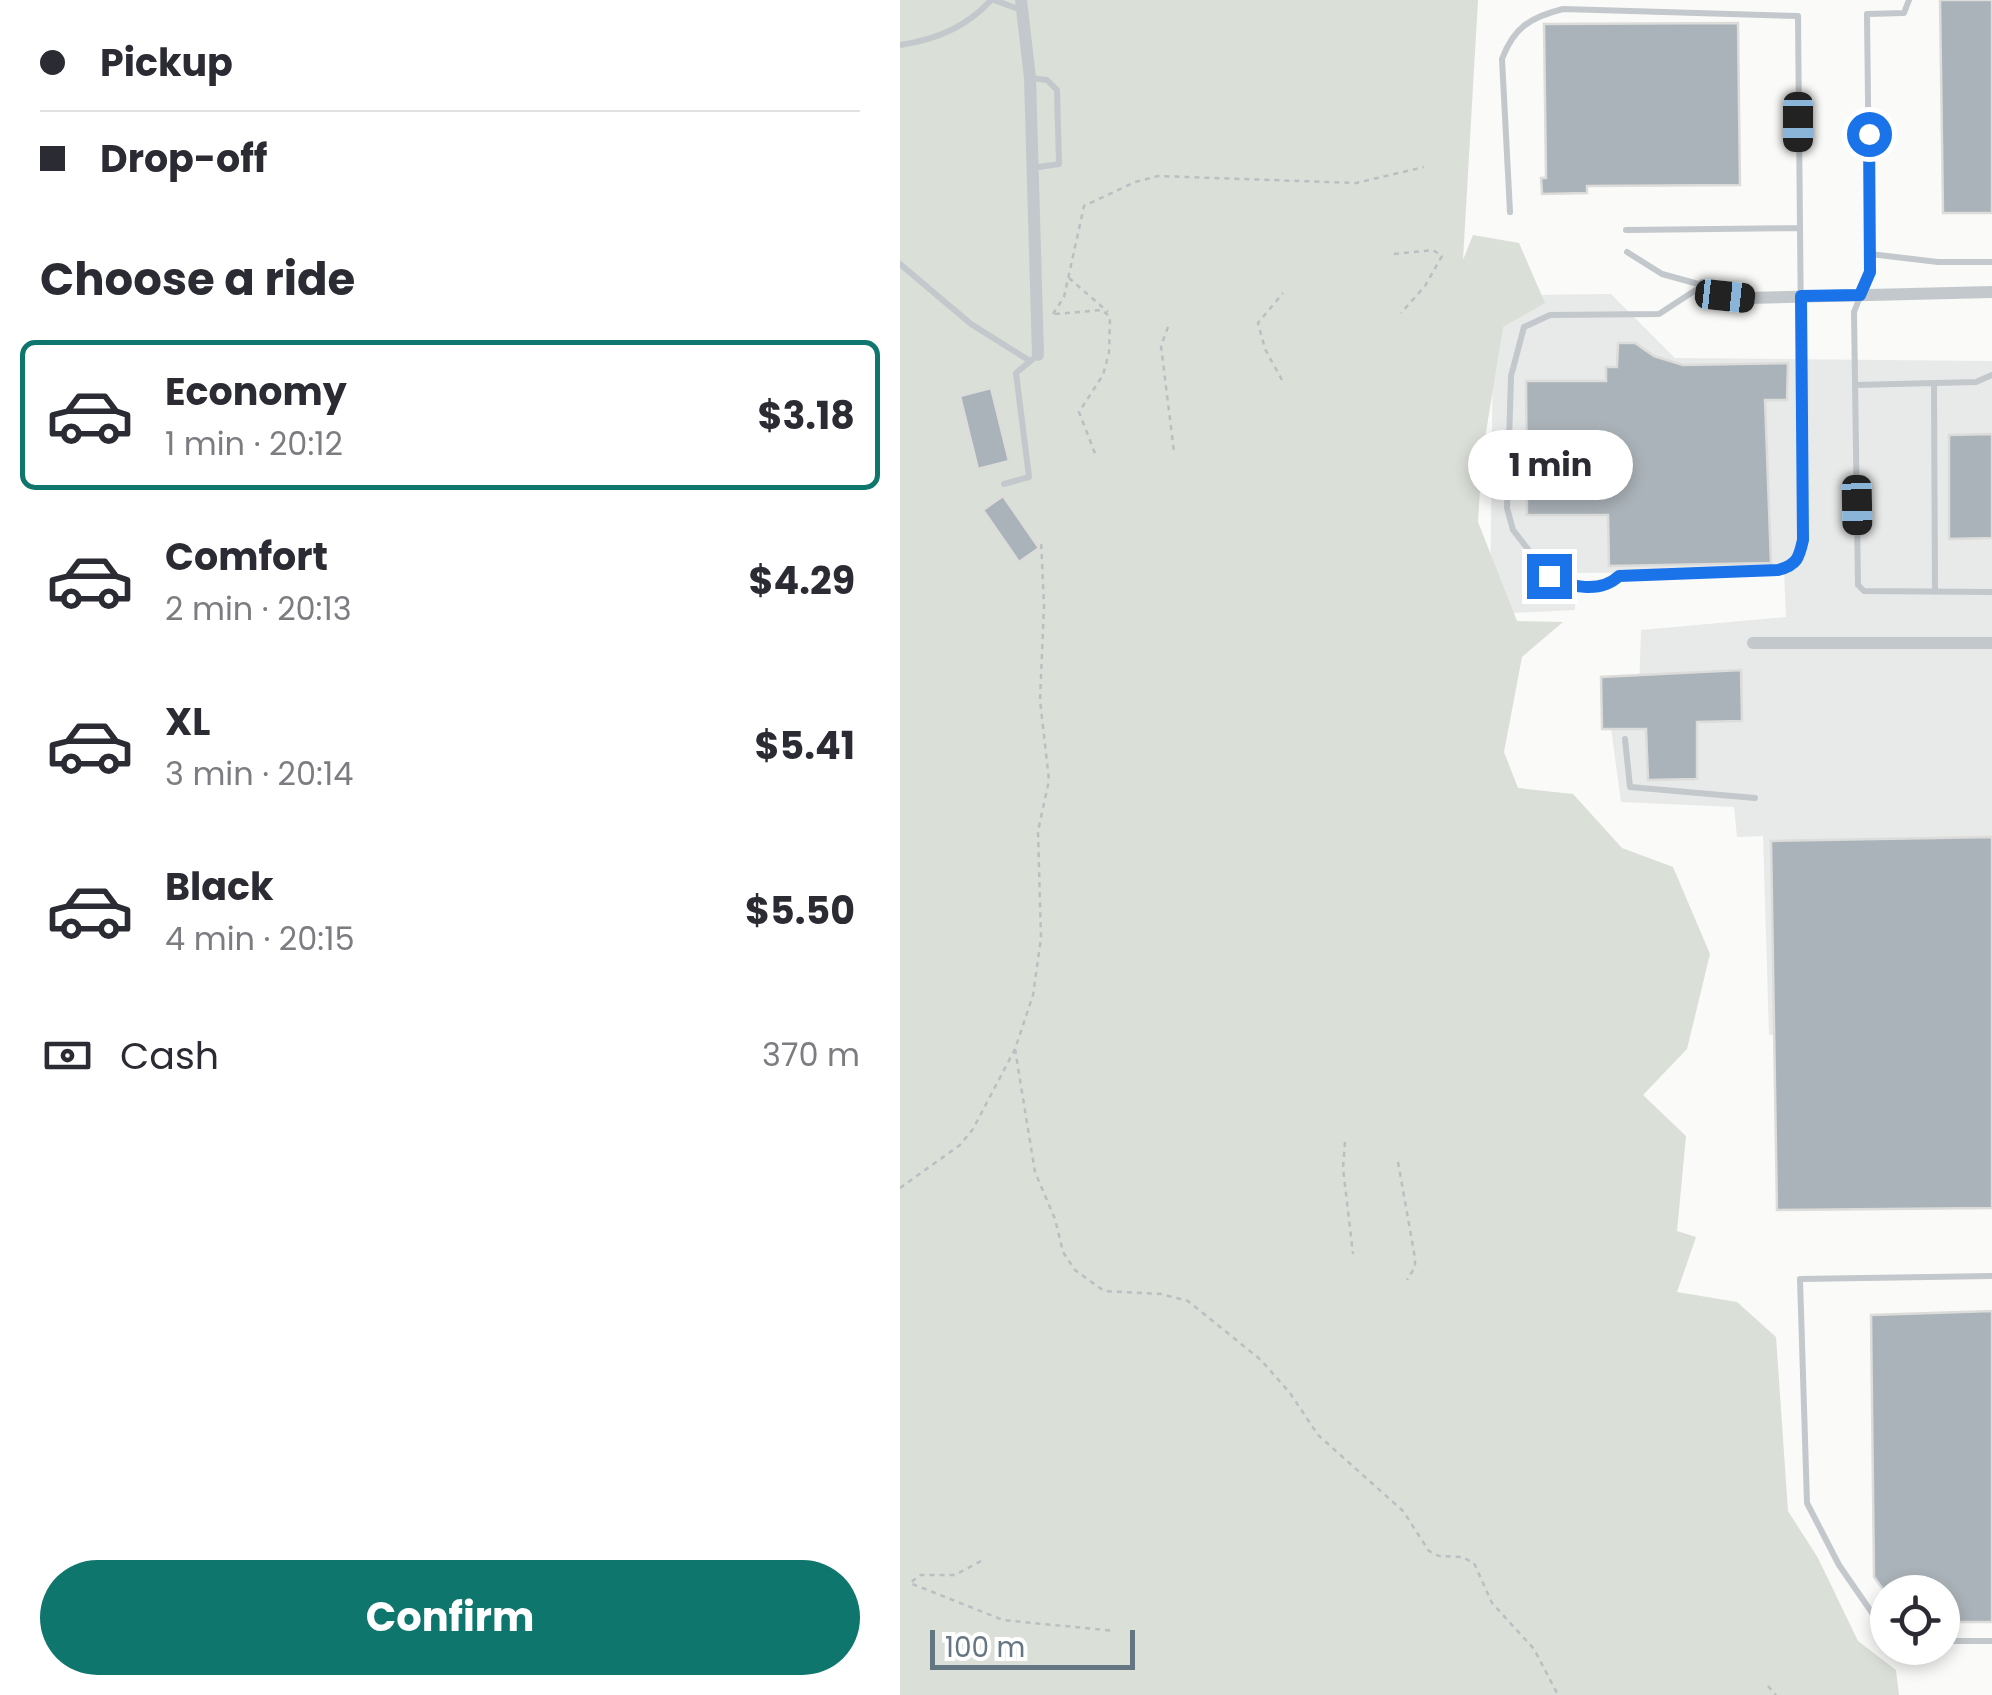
<!DOCTYPE html>
<html lang="en">
<head>
<meta charset="utf-8">
<style>
	body { margin:0; font-family:Poppins,sans-serif; background:#f7f7f7; color:#2b2b33; height:100vh; display:flex; flex-direction:column; font-size:38px; white-space:nowrap }
	* { box-sizing:border-box; margin:0 }
	p { font-size:32px; color:#7c7c81 }
	.icon { flex:none; width:55px; height:55px; fill:none; stroke:currentColor; stroke-width:2; stroke-linecap:round; stroke-linejoin:round }
	.map { position:relative; flex:1; overflow:hidden }
	.details { display:flex; flex-direction:column; background:#fff; width:900px }
	.details>* { flex:none }
	.hud { display:grid; align-content:center; height:220px; padding:0 40px; background:#fff }
	.tools { position:absolute; left:970px; top:1575px; display:grid; gap:20px }
	.tools a { display:grid; place-items:center; width:90px; height:90px; border-radius:50%; background:#fff; box-shadow:0 5px 15px #0003; font-size:50px }
	.scale { position:absolute; left:30px; bottom:25px; width:205px; box-sizing:border-box; padding-left:10px; border:5px solid #657683; border-top:0; font-size:28px; line-height:35px; white-space:nowrap; color:#657683; -webkit-text-stroke:8px #fff; paint-order:stroke }
	.end { position:absolute; width:45px; height:45px; margin:-22px; border:12px solid #1a73e8; background:#fff; box-shadow:0 0 0 5px #fff }
	.from { border-radius:50% }
	.bubble { position:absolute; height:70px; border-radius:35px; background:#fff; box-shadow:0 5px 15px #0003; font-size:32px; font-weight:700; line-height:70px; text-align:center }
	.car { position:absolute; width:30px; height:60px; margin:-30px -15px; border-radius:12px; box-shadow:0 0 8px 2px #0007; background:linear-gradient(#222 24%,#8ab4d8 0 40%,#222 0 76%,#8ab4d8 0 86%,#222 0) }
	.hud b { display:flex; align-items:center; gap:35px; height:95px; font-size:38px }
	.hud b+b { border-top:2px solid #e1e1e2 }
	.hud i { width:25px; height:25px; background:#2b2b33 }
	ul { padding:0; list-style:none }
	li { display:flex; align-items:center; gap:30px; height:150px; margin:0 20px 15px; padding:0 20px; border:5px solid transparent; border-radius:15px }
	li div { flex:1 }
	li b { display:block; font-size:38px }
	li em { font-style:normal; font-weight:700 }
	li.on { border-color:#0f766e }
	li>.icon { width:90px; height:90px; stroke-width:1.5 }
	h2 { padding:0 40px; font-size:45px; line-height:120px }
	.pay { display:flex; align-items:center; gap:25px; height:110px; padding:0 40px; font-size:38px }
	.pay p { margin-inline-start:auto }
	.button { display:flex; gap:20px; margin-top:auto; padding:20px 40px }
	.button a { flex:1; height:115px; border-radius:60px; background:#0f766e; color:#fff; font-size:40px; font-weight:700; line-height:115px; text-align:center }
	main { display:flex; flex:1; min-height:0 }
	.map>svg:first-child { display:block }
	.built { fill:#e8e9e9 }
	.green { fill:#dadfd7 }
	.building { fill:#aab3b9; stroke:#dcdcda; stroke-width:2.5 }
	.lines { fill:none; stroke-linecap:round; stroke-linejoin:round }
	.path { stroke:#bbbfc2; stroke-width:2.5; stroke-dasharray:5 5; stroke-linecap:butt }
	.lane { stroke:#c3c8cc; stroke-width:6 }
	.street { stroke:#c3c8cc; stroke-width:12 }
	.route { stroke:#1a73e8; stroke-width:12 }
</style>
</head>
<body>
<main>
<section class="details">
<div class="hud">
<b><i class="from"></i>Pickup</b>
<b><i></i>Drop-off</b>
</div>
<h2>Choose a ride</h2>
<ul>
<li class="on"><svg class="icon" aria-label="car" viewBox="0 0 24 24"><path d="M5 17H2v-5l4-1 3-4h7l3 4 3 1v5h-3M9 17h6M6 11h13"/><circle cx="7" cy="17" r="2"/><circle cx="17" cy="17" r="2"/></svg><div><b>Economy</b><p>1 min · 20:12</p></div><em>$3.18</em></li>
<li><svg class="icon" aria-label="car" viewBox="0 0 24 24"><path d="M5 17H2v-5l4-1 3-4h7l3 4 3 1v5h-3M9 17h6M6 11h13"/><circle cx="7" cy="17" r="2"/><circle cx="17" cy="17" r="2"/></svg><div><b>Comfort</b><p>2 min · 20:13</p></div><em>$4.29</em></li>
<li><svg class="icon" aria-label="car" viewBox="0 0 24 24"><path d="M5 17H2v-5l4-1 3-4h7l3 4 3 1v5h-3M9 17h6M6 11h13"/><circle cx="7" cy="17" r="2"/><circle cx="17" cy="17" r="2"/></svg><div><b>XL</b><p>3 min · 20:14</p></div><em>$5.41</em></li>
<li><svg class="icon" aria-label="car" viewBox="0 0 24 24"><path d="M5 17H2v-5l4-1 3-4h7l3 4 3 1v5h-3M9 17h6M6 11h13"/><circle cx="7" cy="17" r="2"/><circle cx="17" cy="17" r="2"/></svg><div><b>Black</b><p>4 min · 20:15</p></div><em>$5.50</em></li>
</ul>
<div class="pay"><svg class="icon" aria-label="cash" viewBox="0 0 24 24"><path d="M3 7h18v10H3z"/><circle cx="12" cy="12" r="2"/></svg>Cash<p>370 m</p></div>
<div class="button"><a>Confirm</a></div>
</section>
<div class="map">
<svg width="1092" height="1695" viewBox="0 0 1092 1695">
	<rect width="100%" height="100%" fill="#fafaf8"/>
	<path class="built" d="M711,294L775,358L1092,361V1030L869,1035L863,836L837,837L834,807L721,802L711,728L738,725L741,630L886,617L884,572L676,573L675,610L590,614L593,331L614,295Z"/>
	<path class="green" d="M0,0H578L563,260L573,235L619,243L645,303L603,327L582,457L578,522L617,621L663,622L622,657L604,752L618,788L673,794L722,848L773,867L810,954L787,1049L743,1095L786,1136L777,1231L796,1237L777,1292L837,1302L876,1337L888,1511L918,1558L958,1641L996,1670L999,1695H0Z"/>
	<path class="building" d="M1040,0H1092V213H1043Z
		M838,23L840,185L687,186V193L642,194L641,178H646L644,24Z
		M718,343H735L754,356L783,365L888,363L887,400H865L871,563L709,566L708,515H627L626,381H706V367H717Z
		M91,388L109,461L78,469L60,396Z
		M1092,434V538L1049,539V435Z
		M103,496L139,548L119,562L83,510Z
		M841,670L842,721L797,722V779L748,780L746,729H702L701,677Z
		M1092,837V1208L877,1210L871,841Z
		M1092,1311V1622H1042V1592H985L974,1577L971,1315Z"/>
	<g class="lines">
		<path class="path" d="M494,254L533,250L542,256L525,286L501,313
			M169,278L208,312
			M153,314L164,297L184,206L235,182L258,176L456,183L524,167
			M155,314L202,310L210,317L209,353L203,375L179,412L196,456
			M268,327L261,346L274,452
			M382,380L365,349L358,323L383,293
			M115,1049L135,1172L155,1219L163,1252L175,1270L204,1291L261,1294L288,1301L361,1360L390,1393L418,1435L503,1511L529,1551L539,1556L562,1557L574,1563L592,1603L634,1649L658,1695
			M445,1142L443,1168L453,1254
			M498,1162L515,1258V1267L507,1280
			M0,1188L60,1145L73,1129L115,1049L133,995L141,938L138,831L149,780L140,700L144,606L141,540
			M81,1561L55,1575H20L10,1583L103,1620L215,1631
			M868,1686L876,1695"/>
		<path class="lane" d="M94,0L121,10
			M1009,0L1004,13L967,14L970,272L954,312L958,585L964,591L1092,592
			M0,45C35,40 67,27 91,0
			M131,78L147,80L157,90L159,164L132,168
			M610,212L602,59C614,27 631,17 663,9L898,16L903,540C899,558 897,565 878,570L719,576L708,585L668,586L649,576L613,530L607,508L611,376L624,327L650,315L759,314L802,286
			M726,230L899,228
			M727,252L762,274L802,285
			M970,254L1038,262H1092
			M0,264L71,324L130,361
			M1034,384L1035,592
			M955,385L1076,382L1092,375
			M104,484L129,477L116,373L133,359
			M725,739L730,787L855,798
			M988,1636L939,1565L907,1503L900,1279L1092,1276
			M1042,1641H1092"/>
		<path class="street" d="M121,0L130,78L138,355
			M803,285L825,296L845,298L1092,292
			M853,643H1092"/>
	</g>
	<g class="lines">
		<path class="route" d="M649,576C669,587 700,594 719,576L878,570C897,565 899,558 903,540L901,296L960,295L970,272L969,134"/>
	</g>
</svg>
<div class="tools">
<a><svg class="icon" aria-label="locate" viewBox="0 0 24 24"><circle cx="12" cy="12" r="6"/><path d="M12 2v4M12 18v4M2 12h4M18 12h4"/></svg></a>
</div>
<div class="scale">100 m</div>
<i class="end from" style="left:969px;top:134px"></i>
<i class="end" style="left:649px;top:576px"></i>
<div class="bubble" style="left:568px;top:430px;width:165px">1 min</div>
<i class="car" style="left:898px;top:122px;rotate:180deg"></i>
<i class="car" style="left:825px;top:296px;rotate:96deg"></i>
<i class="car" style="left:957px;top:505px;rotate:179deg"></i>
</div>
</main>
</body>
</html>
